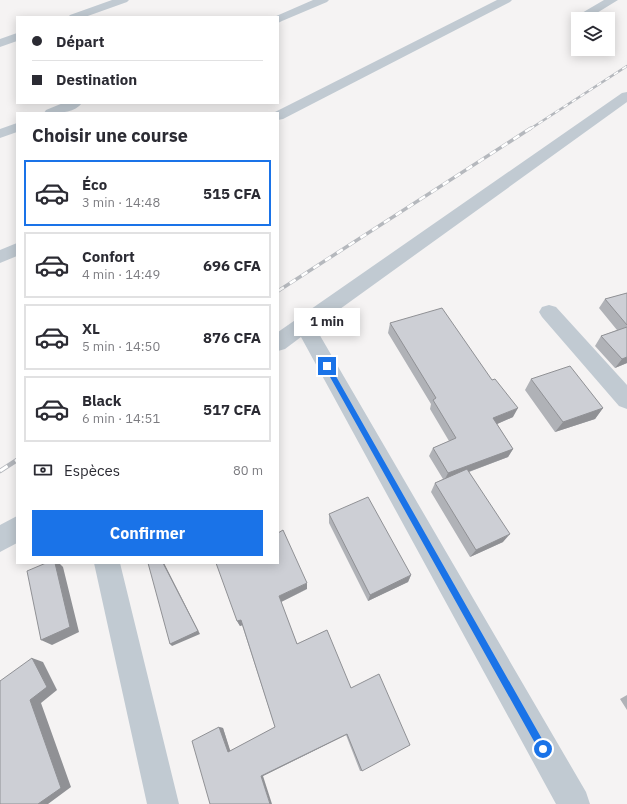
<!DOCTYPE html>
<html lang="fr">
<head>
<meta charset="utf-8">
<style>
	body { margin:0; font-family:"IBM Plex Sans",sans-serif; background:#f7f7f7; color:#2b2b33; height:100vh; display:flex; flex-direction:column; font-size:15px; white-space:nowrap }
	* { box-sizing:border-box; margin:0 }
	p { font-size:13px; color:#7c7c81 }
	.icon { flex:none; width:22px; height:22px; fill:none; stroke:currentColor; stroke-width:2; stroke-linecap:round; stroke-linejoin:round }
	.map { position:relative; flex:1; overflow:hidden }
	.sheet { position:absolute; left:16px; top:112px; width:263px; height:452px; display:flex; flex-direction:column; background:#fff; border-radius:0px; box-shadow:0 2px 10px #0003 }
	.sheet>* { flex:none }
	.guide { position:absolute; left:16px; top:16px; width:263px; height:88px; border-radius:0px; box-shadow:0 2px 10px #0003; display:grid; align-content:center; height:88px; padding:0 16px; background:#fff }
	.tools { position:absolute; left:571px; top:12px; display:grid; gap:8px }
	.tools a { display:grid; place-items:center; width:44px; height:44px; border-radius:0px; background:#fff; box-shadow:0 2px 10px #0003; font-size:20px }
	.end { position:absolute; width:18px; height:18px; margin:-9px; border:5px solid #1a73e8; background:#fff; box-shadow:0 0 0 2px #fff }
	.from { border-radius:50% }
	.bubble { position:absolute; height:28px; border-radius:0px; background:#fff; box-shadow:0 2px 10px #0003; font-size:13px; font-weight:800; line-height:28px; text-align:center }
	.guide b { display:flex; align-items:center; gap:14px; height:38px; font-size:15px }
	.guide b+b { border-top:1px solid #e1e1e2 }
	.guide i { width:10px; height:10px; background:#2b2b33 }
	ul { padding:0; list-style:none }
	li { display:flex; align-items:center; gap:12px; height:66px; margin:0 8px 6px; padding:0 8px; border:2px solid #e1e1e2; border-radius:0px }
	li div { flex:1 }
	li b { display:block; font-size:15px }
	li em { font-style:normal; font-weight:800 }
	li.selected { border-color:#1a73e8 }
	li>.icon { width:36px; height:36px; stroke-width:1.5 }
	h2 { padding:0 16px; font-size:18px; line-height:48px }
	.pay { display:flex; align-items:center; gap:10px; height:44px; padding:0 16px; font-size:15px }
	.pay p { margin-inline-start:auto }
	.action { display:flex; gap:8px; margin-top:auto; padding:8px 16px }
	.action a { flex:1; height:46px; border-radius:0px; background:#1a73e8; color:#fff; font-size:16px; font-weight:800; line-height:46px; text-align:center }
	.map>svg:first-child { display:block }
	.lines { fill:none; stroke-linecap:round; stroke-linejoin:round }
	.minor { fill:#c1cad2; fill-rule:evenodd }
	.rail-far2-casing { stroke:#b5b8bd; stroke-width:2.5 }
	.rail-far1-casing { stroke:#b5b8bd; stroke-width:3.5 }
	.rail-casing { stroke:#b5b8bd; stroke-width:4.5 }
	.rail-far2 { stroke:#fff; stroke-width:1.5; stroke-dasharray:5; stroke-linecap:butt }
	.rail-far1 { stroke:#fff; stroke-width:2.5; stroke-dasharray:7; stroke-linecap:butt }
	.rail { stroke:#fff; stroke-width:3; stroke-dasharray:9; stroke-linecap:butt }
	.wall { fill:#b0b2b7 }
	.shaded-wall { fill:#909195 }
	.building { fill:#cdcfd5; stroke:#909195 }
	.route { fill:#1a73e8 }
</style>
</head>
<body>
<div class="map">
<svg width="627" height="804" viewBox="0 0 627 804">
	<rect width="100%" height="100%" fill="#f5f3f3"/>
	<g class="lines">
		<path class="minor" d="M112,0H129L127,2L85,17H68L70,15Z
			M313,0H329L327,2L282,21L278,23V17H274Z
			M497,0H512L510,2L283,119L278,120V113H273Z
			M604,0H618L587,19H578V22L573,19L575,17Z
			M17,33V41L0,47V39Z
			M627,92V102L315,327L586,792L590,804H556L301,337L285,349L278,351V332L622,93Z
			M63,103H82C74,114 56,113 44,113L46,110Z
			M17,123V132L0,138V129Z
			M17,243V256L0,263V250Z
			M549,305L556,307L627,385V409L619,406L542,317L539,312L542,307Z
			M17,516V543L0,552V525Z
			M94,563H120L179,804H147Z"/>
		<g class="rail-far2-casing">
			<path id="rail-far2" d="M530,129L627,66"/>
		</g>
		<g class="rail-far1-casing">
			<path id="rail-far1" d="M278,291L531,128"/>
		</g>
		<g class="rail-casing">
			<path id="rail" d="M0,471L17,460"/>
		</g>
		<use href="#rail-far2" class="rail-far2"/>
		<use href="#rail-far1" class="rail-far1"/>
		<use href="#rail" class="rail"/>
	</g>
	<path class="wall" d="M627,293V363L615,368L595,346L601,336L617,330L599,308L605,299Z
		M390,323L513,417L497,424L513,449L508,457L469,472L503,542L470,557L431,492L435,483L443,479L429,456L433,448L449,441L430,409L431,404L388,333Z
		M531,379L603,408L595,419L555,432L525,390Z
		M329,514L411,575L408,582L368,601L329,523Z
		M307,589L281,602L297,644L327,630L362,771H360L346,735L263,776L210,804L219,727L223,728L230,751L275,727L242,625L240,626L237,621Z
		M627,695V710L620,699Z"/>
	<path class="shaded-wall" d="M627,357V363L615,368L622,359Z
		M518,408L513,417L488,428L493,418Z
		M603,408L595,419L555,432L563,422Z
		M513,449L508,457L444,481L448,473Z
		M510,534L503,542L470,557L476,550Z
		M55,563H59L63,567L79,632L52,645L41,640Z
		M163,563H164L200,634L172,646L170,644Z
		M411,575L408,582L368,601L370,595Z
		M307,583V589L281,602L279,596Z
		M241,620L243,625L240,626L237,621Z
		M32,658L43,662L57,690L41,703L71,787L48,804H38L30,700Z
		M219,727L223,728L231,753L228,752Z
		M347,734L346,735L263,776L272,804H270L261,776Z"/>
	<path class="building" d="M627,293V325L605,299Z
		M442,308L492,380L495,379L518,408L493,418L513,449L448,473L433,448L456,438L433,400L436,398L390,323Z
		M627,327V357L622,359L601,336Z
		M570,366L603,408L563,422L531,379Z
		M467,469L510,534L476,550L435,483Z
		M368,497L411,575L370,595L329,514Z
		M283,530L307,583L279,596L297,644L327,630L351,688L379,674L410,745L362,771L347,734L261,776L270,804H210L192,741L219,727L228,752L275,727L241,620L237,621L216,563H278V533Z
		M46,563H55L70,627L41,640L27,571Z
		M148,563H163L198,631L170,644Z
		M32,658L47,687L30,700L61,788L38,804H0V681Z"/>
	<path class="route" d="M325,364H329L546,746L548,749L546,752L543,754L540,752L325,368Z"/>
</svg>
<div class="tools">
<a><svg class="icon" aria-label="layers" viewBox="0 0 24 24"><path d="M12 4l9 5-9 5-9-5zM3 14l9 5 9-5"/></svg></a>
</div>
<i class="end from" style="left:543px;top:749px"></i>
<i class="end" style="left:327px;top:366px"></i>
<div class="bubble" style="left:294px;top:308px;width:66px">1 min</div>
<div class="guide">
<b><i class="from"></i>Départ</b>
<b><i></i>Destination</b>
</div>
<section class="sheet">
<h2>Choisir une course</h2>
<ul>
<li class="selected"><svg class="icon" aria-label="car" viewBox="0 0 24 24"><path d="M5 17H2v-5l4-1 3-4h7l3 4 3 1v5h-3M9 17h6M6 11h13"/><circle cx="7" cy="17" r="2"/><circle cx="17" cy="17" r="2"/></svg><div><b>Éco</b><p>3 min · 14:48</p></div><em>515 CFA</em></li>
<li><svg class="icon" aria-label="car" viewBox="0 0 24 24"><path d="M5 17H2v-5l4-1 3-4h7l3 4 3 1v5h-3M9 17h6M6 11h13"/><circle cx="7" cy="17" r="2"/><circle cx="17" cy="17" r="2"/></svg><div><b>Confort</b><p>4 min · 14:49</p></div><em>696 CFA</em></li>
<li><svg class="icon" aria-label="car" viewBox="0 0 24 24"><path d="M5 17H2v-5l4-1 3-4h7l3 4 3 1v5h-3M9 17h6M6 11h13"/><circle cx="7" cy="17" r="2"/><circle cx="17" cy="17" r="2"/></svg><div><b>XL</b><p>5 min · 14:50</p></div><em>876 CFA</em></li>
<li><svg class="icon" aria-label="car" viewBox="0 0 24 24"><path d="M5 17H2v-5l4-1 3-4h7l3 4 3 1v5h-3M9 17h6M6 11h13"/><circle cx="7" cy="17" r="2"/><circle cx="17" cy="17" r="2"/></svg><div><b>Black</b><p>6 min · 14:51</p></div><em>517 CFA</em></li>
</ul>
<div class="pay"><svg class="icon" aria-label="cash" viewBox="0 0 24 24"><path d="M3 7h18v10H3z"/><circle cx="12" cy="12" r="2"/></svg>Espèces<p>80 m</p></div>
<div class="action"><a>Confirmer</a></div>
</section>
</div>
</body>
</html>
